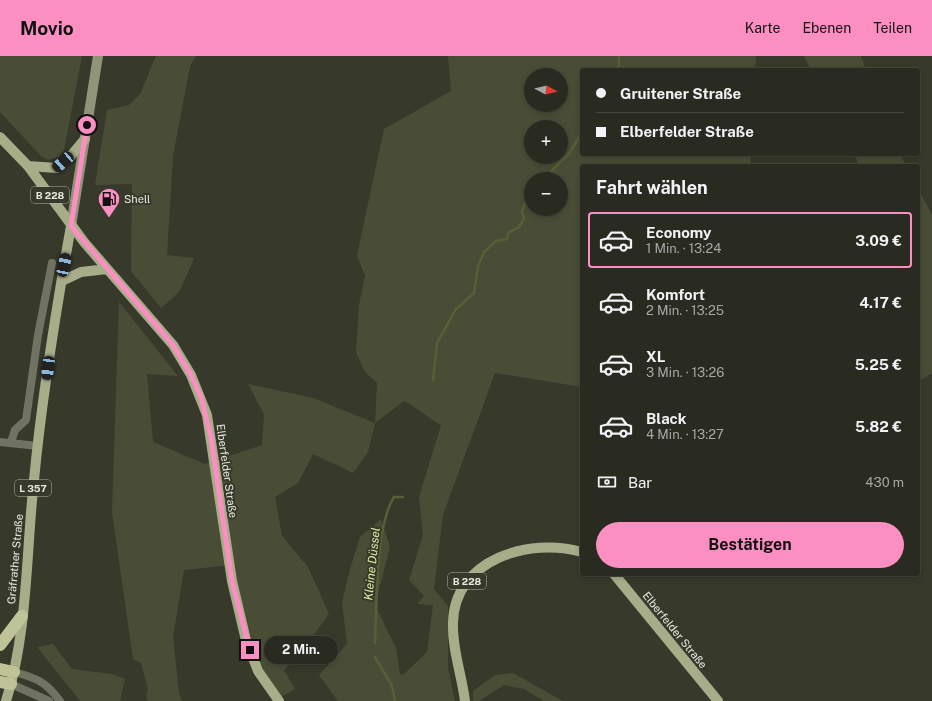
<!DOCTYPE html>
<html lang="de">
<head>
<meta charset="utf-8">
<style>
	body { margin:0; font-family:"Public Sans",sans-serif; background:#35372d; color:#f1f3f6; height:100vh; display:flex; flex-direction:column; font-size:15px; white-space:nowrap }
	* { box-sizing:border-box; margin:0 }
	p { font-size:13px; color:#a5a7a5 }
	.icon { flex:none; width:22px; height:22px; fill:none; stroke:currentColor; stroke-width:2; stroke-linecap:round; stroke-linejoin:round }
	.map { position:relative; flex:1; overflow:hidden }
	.side { position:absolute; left:580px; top:108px; width:340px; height:412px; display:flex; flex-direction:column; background:#292b20; border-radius:4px; box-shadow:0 2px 6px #0003,0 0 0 1px #45473e }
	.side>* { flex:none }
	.guide { position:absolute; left:580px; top:12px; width:340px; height:88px; border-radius:4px; box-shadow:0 2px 6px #0003,0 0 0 1px #45473e; display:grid; align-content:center; height:88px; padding:0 16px; background:#292b20 }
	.needle { width:26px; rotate:97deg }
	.controls { position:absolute; left:524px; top:12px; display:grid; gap:8px }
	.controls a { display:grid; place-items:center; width:44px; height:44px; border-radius:50%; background:#292b20; box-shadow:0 2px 6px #0003,0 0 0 1px #45473e; font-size:20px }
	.end { position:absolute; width:18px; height:18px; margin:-9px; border:5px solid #fc8fc1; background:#111; box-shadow:0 0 0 2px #111 }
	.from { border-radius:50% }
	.bubble { position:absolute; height:28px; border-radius:14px; background:#292b20; box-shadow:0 2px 6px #0003,0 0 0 1px #45473e; font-size:13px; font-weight:700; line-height:28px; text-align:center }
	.car { position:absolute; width:12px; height:24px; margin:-12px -6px; border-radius:5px; box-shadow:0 0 3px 1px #0007; background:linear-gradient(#222 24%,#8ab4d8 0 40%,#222 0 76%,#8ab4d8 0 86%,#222 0) }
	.guide b { display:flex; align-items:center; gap:14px; height:38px; font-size:15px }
	.guide b+b { border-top:1px solid #45473e }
	.guide i { width:10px; height:10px; background:#f1f3f6 }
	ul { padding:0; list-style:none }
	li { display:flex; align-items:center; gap:12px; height:56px; margin:0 8px 6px; padding:0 8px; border:2px solid transparent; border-radius:4px }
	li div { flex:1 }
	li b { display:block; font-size:15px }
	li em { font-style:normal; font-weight:700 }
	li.selected { border-color:#fc8fc1 }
	li>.icon { width:36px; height:36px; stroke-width:1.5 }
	h2 { padding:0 16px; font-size:18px; line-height:48px }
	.pay { display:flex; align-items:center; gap:10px; height:44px; padding:0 16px; font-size:15px }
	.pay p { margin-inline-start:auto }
	.cta { display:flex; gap:8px; margin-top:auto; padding:8px 16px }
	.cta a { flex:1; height:46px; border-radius:24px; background:#fc8fc1; color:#111; font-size:16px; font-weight:700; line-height:46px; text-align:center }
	header { display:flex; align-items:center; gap:24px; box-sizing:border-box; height:56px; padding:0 20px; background:#fc8fc1; color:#111 }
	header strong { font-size:19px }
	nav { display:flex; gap:22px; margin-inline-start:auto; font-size:14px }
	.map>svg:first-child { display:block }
	.green { fill:#4a4d35; fill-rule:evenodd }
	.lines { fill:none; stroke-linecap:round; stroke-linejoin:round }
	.stream { stroke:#595e36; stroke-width:2.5 }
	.minor { stroke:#707361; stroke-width:8 }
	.secondary { stroke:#909478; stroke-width:10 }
	.primary { stroke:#a8ad89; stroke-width:10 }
	.motorway { stroke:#bec498; stroke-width:12 }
	.route { stroke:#fc8fc1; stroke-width:5 }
	.labels { text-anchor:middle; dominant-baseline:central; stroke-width:4; stroke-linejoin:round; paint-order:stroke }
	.shield { fill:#37392b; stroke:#b3b5aa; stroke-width:1 }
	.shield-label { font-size:10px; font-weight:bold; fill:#e8eae1 }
	.poi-label { font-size:11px; fill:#e8eae1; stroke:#37392b; text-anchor:start }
	.street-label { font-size:11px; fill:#e8eae1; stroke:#37392b }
	.water-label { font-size:12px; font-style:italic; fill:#e1eaa4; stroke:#37392b }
</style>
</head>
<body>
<header>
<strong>Movio</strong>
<nav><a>Karte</a><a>Ebenen</a><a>Teilen</a></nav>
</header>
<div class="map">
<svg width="932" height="645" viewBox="0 0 932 645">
	<rect width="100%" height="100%" fill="#37392b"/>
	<path class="green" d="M0,0H82L64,94L59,101L48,104L42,101L0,56Z
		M156,0H196L190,10L173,100L167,199L194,202L180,235L161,252L131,215L132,128L95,129L107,54L129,49L140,38Z
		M448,0H756L755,14H582V98H751L750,110H582V331L495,317L443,459L434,533L448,550V612L455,645H338L319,619L347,588L342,546L350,513L360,481L381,463L390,491L375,549L396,592L400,618L403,619L427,596L433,549L417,548L424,540L409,524L423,479L419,441L441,369C428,362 418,352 404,345L375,367L368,396L353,417L313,398L298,427L275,441L282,480L308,511L329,558L297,602L284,614L295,633L281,641L259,611L232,509L184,514L173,581L179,637L182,645H148L146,639L148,633L141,607L133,603L112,456L119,246L178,320L147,318L153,386L205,408L262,389L264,358L248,328L313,342L375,367L377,327L364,315L356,296L359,249L365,220L357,199L384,73L451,35ZM531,19H561V49H531ZM531,71H561V101H531ZM531,123H561V153H531Z
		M804,0H861L866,14H811Z
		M854,98H900L906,110H860Z
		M918,132L932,159V317L918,326Z
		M53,588L72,613L112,618L125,623L120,645H80L37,591Z
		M513,617L563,645H544L524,633L504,629L479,645H473V635L495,619Z"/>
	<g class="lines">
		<path class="stream" d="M615,14L619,10V0
			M537,123L550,121L552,114L568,99L582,77
			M918,322L920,321
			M433,324L437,287L456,253L474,237L478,210L484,196L496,185L507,183L508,177L519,171L524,163L522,155L525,148L531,147
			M375,587C377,551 375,470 394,441H403
			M375,601L392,630L395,645"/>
		<path class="minor" d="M0,386L38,390
			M11,386L15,374L26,364L38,279L52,207
			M14,616C37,622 46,626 60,645
			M11,628L49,645"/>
		<path class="secondary" d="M71,170L98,0"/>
		<path class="primary" d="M0,81L28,110L84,186L173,289L191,319L207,359L232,525L246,584L258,615L279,645
			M28,110L57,112L70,101L85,83
			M62,225L81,216L107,213
			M614,518L718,645
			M6,645C28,577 26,495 34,424C42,339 56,254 71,170
			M465,645C462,620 452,593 453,567C454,503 530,481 582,496"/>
		<path class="motorway" d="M0,589L22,560
			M0,613L14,616
			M0,626L11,628"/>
	</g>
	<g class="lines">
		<path class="route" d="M87,69L71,170L173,289L191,319L201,341L211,381L232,525L250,594"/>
	</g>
	<defs>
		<g id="fuel-pin" transform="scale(1.15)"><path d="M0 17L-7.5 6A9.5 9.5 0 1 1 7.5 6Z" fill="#fc8fc1" stroke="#37392b"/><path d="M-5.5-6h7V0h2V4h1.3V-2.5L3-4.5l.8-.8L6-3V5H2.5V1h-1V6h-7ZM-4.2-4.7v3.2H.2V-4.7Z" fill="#111"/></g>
	</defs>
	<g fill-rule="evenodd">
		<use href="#fuel-pin" x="109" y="143"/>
	</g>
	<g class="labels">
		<g class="shield">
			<rect x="31" y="131" width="38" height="16" rx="3"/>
			<rect x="15" y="424" width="36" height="16" rx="3"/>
			<rect x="448" y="517" width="38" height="16" rx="3"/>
		</g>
		<g class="shield-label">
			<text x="50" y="139">B 228</text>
			<text x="33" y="432">L 357</text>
			<text x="467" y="525">B 228</text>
		</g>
		<g class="poi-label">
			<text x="124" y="143">Shell</text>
		</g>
		<g class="street-label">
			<text transform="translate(227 415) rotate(82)">Elberfelder Straße</text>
			<text transform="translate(15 503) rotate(-85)">Gräfrather Straße</text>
			<text transform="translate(675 574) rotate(51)">Elberfelder Straße</text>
		</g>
		<g class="water-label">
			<text transform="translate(372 508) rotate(-84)">Kleine Düssel</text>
		</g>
	</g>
</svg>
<div class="controls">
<a><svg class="needle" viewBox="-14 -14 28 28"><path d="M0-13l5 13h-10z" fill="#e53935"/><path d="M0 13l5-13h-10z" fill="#a5a7a5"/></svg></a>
<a>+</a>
<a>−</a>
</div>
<i class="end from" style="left:87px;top:69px"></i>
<i class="end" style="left:250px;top:594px"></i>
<div class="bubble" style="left:264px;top:580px;width:74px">2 Min.</div>
<i class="car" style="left:63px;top:106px;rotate:229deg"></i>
<i class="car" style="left:64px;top:209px;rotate:12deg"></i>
<i class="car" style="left:48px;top:312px;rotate:187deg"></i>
<div class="guide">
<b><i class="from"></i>Gruitener Straße</b>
<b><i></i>Elberfelder Straße</b>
</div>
<section class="side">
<h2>Fahrt wählen</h2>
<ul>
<li class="selected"><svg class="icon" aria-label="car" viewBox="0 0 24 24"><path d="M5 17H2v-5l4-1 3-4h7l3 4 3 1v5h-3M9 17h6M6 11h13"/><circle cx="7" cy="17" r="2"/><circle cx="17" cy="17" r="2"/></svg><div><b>Economy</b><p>1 Min. · 13:24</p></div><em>3.09 €</em></li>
<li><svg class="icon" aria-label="car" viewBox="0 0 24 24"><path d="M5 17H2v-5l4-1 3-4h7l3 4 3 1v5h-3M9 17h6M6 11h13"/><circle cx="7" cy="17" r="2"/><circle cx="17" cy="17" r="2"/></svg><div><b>Komfort</b><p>2 Min. · 13:25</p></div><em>4.17 €</em></li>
<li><svg class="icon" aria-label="car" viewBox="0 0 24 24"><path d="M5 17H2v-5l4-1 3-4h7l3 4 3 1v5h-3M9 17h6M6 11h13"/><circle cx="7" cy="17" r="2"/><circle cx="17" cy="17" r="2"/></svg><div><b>XL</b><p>3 Min. · 13:26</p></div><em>5.25 €</em></li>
<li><svg class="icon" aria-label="car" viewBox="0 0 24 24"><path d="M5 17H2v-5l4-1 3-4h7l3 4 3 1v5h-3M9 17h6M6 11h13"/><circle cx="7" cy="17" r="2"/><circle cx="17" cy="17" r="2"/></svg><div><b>Black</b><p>4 Min. · 13:27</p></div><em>5.82 €</em></li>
</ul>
<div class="pay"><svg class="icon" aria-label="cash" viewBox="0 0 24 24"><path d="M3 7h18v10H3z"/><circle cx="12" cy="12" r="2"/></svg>Bar<p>430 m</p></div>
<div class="cta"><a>Bestätigen</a></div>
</section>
</div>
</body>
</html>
